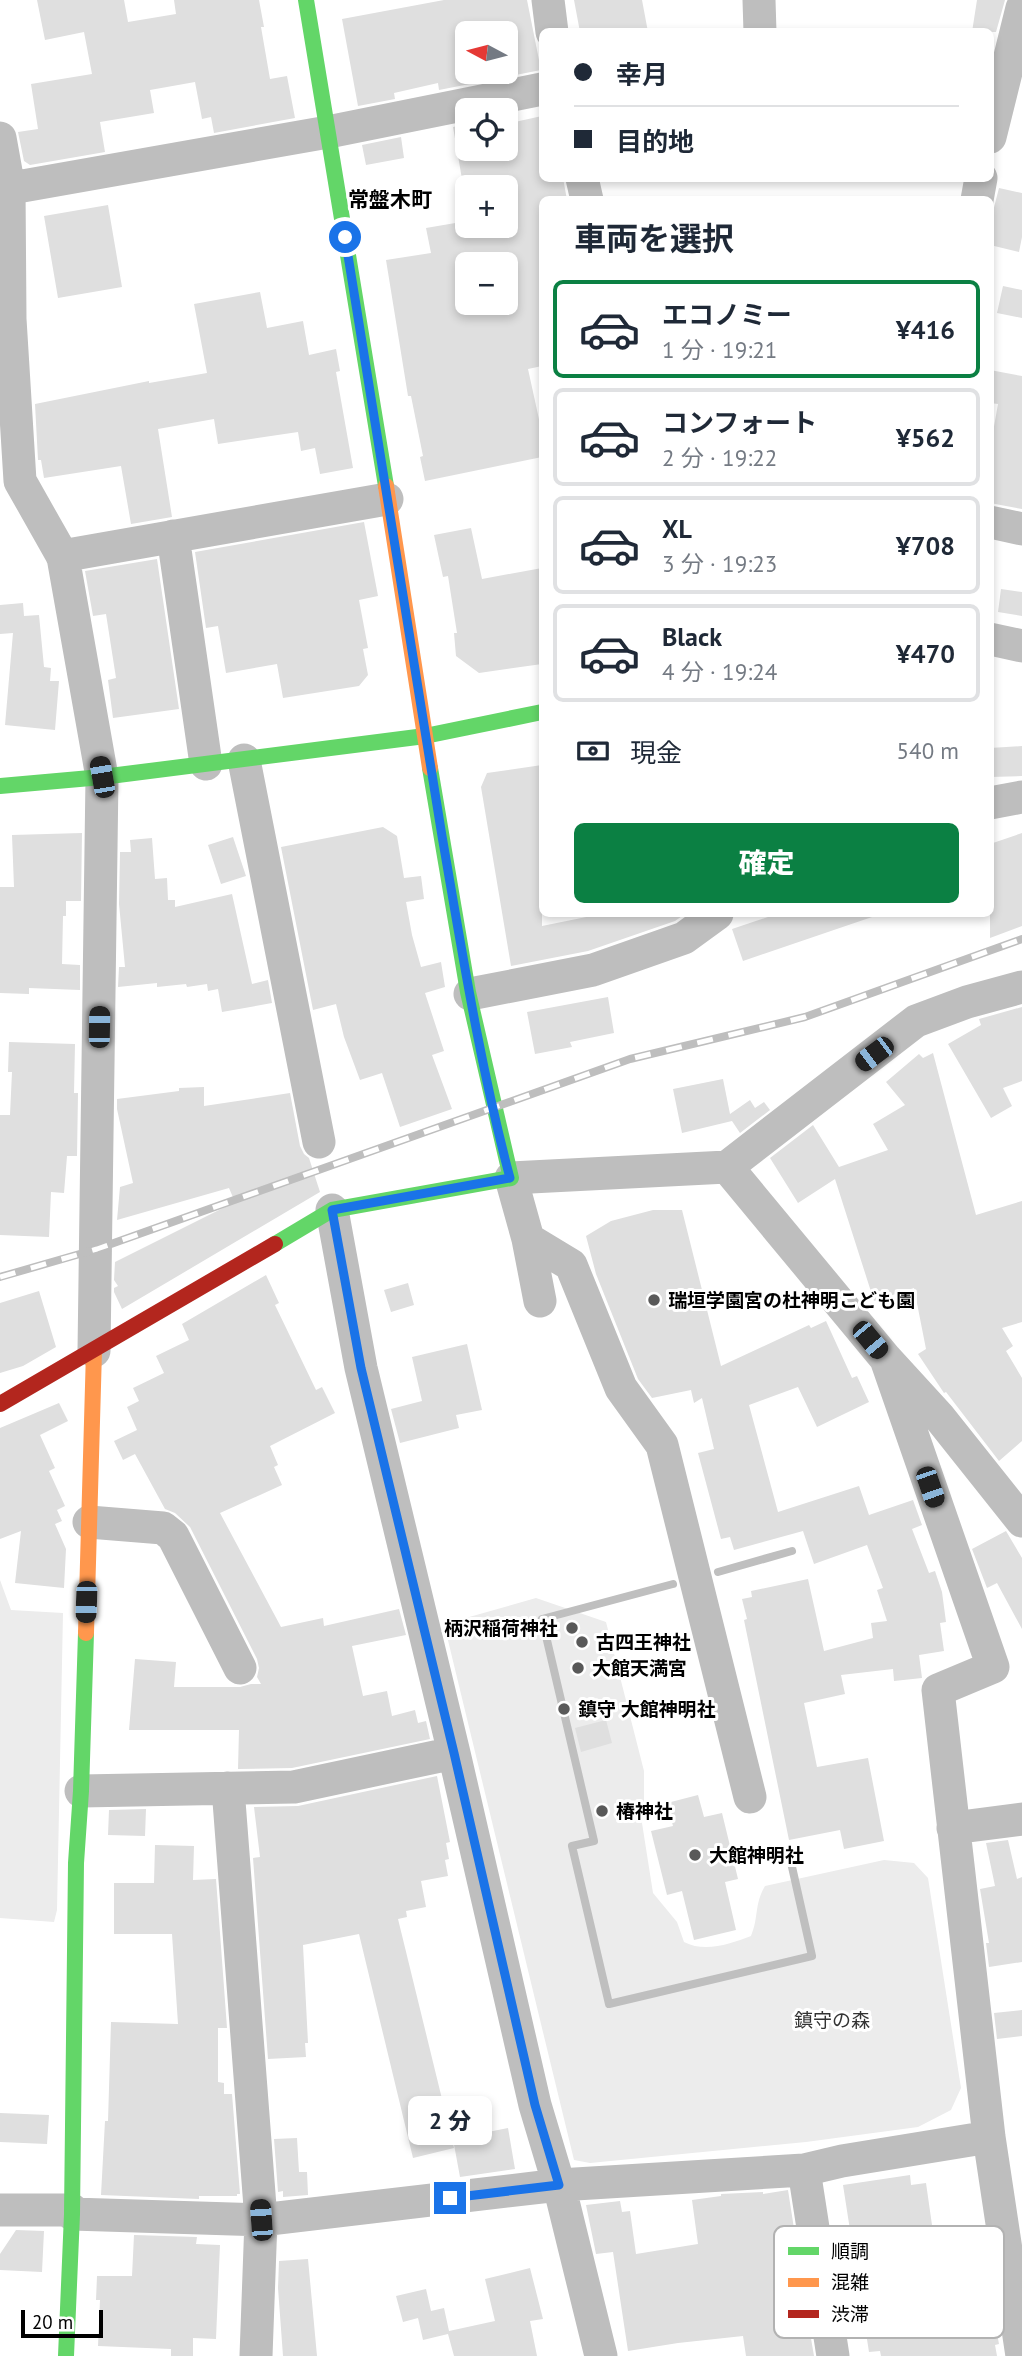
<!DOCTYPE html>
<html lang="ja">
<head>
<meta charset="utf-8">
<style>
	body { margin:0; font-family:"PT Sans","Noto Sans JP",sans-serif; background:#f2f2f3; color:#1f2937; height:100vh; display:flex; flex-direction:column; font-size:26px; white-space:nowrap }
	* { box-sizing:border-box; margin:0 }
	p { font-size:23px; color:#747a83 }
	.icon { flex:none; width:38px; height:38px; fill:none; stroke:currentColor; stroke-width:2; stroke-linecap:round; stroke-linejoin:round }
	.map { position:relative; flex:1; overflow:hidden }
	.drawer { position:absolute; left:539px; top:196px; width:455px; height:721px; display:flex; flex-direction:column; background:#fff; border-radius:10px; box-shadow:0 4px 10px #0003 }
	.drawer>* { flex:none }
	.top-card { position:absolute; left:539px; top:28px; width:455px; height:154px; border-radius:10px; box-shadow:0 4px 10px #0003; display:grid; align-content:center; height:154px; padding:0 35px; background:#fff }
	.needle { width:46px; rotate:277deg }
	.controls { position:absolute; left:455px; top:21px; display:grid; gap:14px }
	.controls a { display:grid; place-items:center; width:63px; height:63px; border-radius:10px; background:#fff; box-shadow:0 4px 10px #0003; font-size:35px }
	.scale { position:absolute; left:21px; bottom:18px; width:82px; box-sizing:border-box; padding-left:7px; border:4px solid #000; border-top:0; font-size:19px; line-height:24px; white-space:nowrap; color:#000; -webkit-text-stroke:5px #fff; paint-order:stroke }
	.end { position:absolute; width:32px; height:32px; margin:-16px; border:9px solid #1a73e8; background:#fff; box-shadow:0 0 0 4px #fff }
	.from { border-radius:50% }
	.bubble { position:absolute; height:49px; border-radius:10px; background:#fff; box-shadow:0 4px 10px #0003; font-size:23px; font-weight:800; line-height:49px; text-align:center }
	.car { position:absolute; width:21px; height:42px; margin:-21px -10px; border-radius:9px; box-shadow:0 0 5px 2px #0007; background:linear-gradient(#222 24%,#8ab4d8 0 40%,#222 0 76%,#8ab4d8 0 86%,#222 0) }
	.top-card b { display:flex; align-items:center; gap:24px; height:66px; font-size:26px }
	.top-card b+b { border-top:2px solid #e0e1e3 }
	.top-card i { width:18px; height:18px; background:#1f2937 }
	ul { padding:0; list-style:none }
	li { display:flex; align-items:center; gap:21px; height:98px; margin:0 14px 10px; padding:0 21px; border:4px solid #e0e1e3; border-radius:10px }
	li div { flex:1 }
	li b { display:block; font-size:26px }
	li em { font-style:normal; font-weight:800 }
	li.selected { border-color:#0b8043 }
	li>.icon { width:63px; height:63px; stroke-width:1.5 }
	h2 { padding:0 35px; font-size:32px; line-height:84px }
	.pay { display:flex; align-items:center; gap:18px; height:77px; padding:0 35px; font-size:26px }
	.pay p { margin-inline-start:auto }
	.primary-button { display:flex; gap:14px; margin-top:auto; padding:14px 35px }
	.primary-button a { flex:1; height:80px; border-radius:10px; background:#0b8043; color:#fff; font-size:28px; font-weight:800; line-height:80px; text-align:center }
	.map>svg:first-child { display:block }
	.green { fill:#ececec }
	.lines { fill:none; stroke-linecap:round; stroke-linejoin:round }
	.stream { stroke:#bfbfbf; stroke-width:8 }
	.building { fill:#dfdfdf; fill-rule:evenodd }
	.street { stroke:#bebebe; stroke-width:33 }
	.fast { stroke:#63d668; stroke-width:16 }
	.slow { stroke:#ff974d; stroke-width:16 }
	.jam { stroke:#b3261e; stroke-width:16 }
	.rail-casing { stroke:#bebebe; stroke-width:8 }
	.rail { stroke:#fff; stroke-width:5; stroke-dasharray:16; stroke-linecap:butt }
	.route { stroke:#1a73e8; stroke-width:9 }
	.poi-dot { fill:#595959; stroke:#fff; stroke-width:2.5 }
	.labels { text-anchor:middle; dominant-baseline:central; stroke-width:6; stroke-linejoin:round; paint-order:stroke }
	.poi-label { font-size:19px; font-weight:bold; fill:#000; stroke:#fff; text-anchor:start }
	.park-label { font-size:19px; fill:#333; stroke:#fff }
	.neighbourhood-label { font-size:21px; font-weight:bold; fill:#000; stroke:#fff }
	.key { fill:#fff; stroke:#b2b2b2; stroke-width:2 }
	.key-label { font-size:19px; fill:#000 }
</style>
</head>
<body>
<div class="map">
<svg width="1022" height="2356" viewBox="0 0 1022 2356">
	<rect width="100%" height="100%" fill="#fff"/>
	<path class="green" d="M0,1580L11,1610L63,1613L57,1910L54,1922L0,1918Z
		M536,1598L606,1622L644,1771V1811L642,1823L653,1893L677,1922L684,1942C705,1953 730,1944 751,1936C759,1917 754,1905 765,1886L884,1860L914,1863L928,1878L961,2088L951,2110L918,2127L806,2142L590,2163L574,2160L445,1628L455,1621Z"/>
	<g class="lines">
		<path class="stream" d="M718,1572L792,1551
			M673,1584L542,1619L594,1841L572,1846L609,2004L812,1956L790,1858"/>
	</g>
	<path class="building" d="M37,0H124L128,22L176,14L174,0H259L264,27H261L270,79L287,76L295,118L214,133L211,117L202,119L195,82L150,90L154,113L100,122L105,152L30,165L24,161L18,132L38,129L31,84L92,74L84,32L45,40Z
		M444,0H527L541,70L439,90L438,83L394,93L395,99L358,106L342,19ZM467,33H506V72H467Z
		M574,0H642L648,32H580Z
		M977,0H1005L996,32H972Z
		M542,116V178H563L567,200H542V366L528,369L542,433V457L425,481L420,457L423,456L411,396H408L386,260L431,253L426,228L467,221V226H506V187H467V208L453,127L467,124V149H506V124ZM467,264H506V303H467Z
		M401,137L404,158L366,165L362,145Z
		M999,188L1022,193V237L1019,252L990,245V223Z
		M108,205L122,287L58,298L44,216Z
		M1003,286L1022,290V318L997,313Z
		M260,292L267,328L303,321L309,355L336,349L340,371L336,372L353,468L320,474L315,448L301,451L298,432L218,444L214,419L158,429L172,517L131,524L121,466L44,478L41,460H38L35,404L149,381V383L207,373L194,304Z
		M990,370L1022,376V509L990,503V449L998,404L990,403Z
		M364,522L378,596L359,600L368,648L363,649L368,675L359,686L283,698L277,664L226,673L218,626L206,628L195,552Z
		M471,528L482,579L542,568V664L479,673L456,656L454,633H457L448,576L443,577L434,535Z
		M157,559L179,709L113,718L108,680L116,678L106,614L93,616L85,571Z
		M1001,589L1022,592V616L998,612Z
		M23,603L24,616L39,615L44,667L51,668L50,681H59L55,730L5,725L13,633L0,634V605Z
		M1022,746V776L990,777V748Z
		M542,765V926L601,914H685L675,921L588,951L511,966L481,787L487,773Z
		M383,827L397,836L404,878L421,876L424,899L406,902L412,935L421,967L441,962L445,987L425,993L444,1051L432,1055L452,1109L400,1127L382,1073L360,1080L344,1037L336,1004L313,1010L281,847Z
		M82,833L81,901H66V916H63L62,964L80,965V990L29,988V994L0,993V887H14L12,835Z
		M1022,833V926L990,938V844Z
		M233,837L246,876L221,884L208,845Z
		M152,838L155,879L167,878L168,900H175V907L232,894L252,984L268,980L272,1003L222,1012L218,989L208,991L207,984L187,987L186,984L157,987V983L118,987L119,967H125L119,904L120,852H131L130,840Z
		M777,914H871L872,917L743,961L732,929Z
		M608,997L614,1033L570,1042L572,1047L535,1054L527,1012Z
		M1022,1007V1081L1003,1088L1012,1106L991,1118L948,1044L981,1025L979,1019Z
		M9,1042L75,1044L74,1093H78L77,1156H67L64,1193L51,1192L49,1237L0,1235V1115H10L12,1072H8Z
		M933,1053L976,1215L1022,1201V1322L1002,1328L1013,1346L1006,1351L1022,1378V1441L999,1461L946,1392L944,1393L918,1354L926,1349L914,1288L874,1301L835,1179L798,1203L770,1158L813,1125L839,1167L888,1150L873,1124L905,1105L886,1082L919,1054L923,1058Z
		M723,1079L730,1114L750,1100L755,1108L764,1102L770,1110L740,1133L732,1121L682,1133L673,1089Z
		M204,1087V1106L290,1093L300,1146L304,1154L309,1158L320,1192L122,1309L114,1292V1288L118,1286L114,1280L115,1262L235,1202L229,1188L117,1220L120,1187L133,1183L117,1109V1099L179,1091V1088Z
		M653,1210H682L721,1366L809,1325L811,1328L826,1321L852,1378L857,1376L869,1402L817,1427L798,1387L749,1405L778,1512L859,1486L869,1515L913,1500L922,1525L912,1529L929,1573L935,1571L942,1592L946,1622L940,1623L944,1651L919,1655L922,1678L894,1681L893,1669L841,1675L845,1694L804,1703L817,1767L868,1758L884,1841L844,1849L840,1830L789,1840L744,1620L747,1619L742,1599L752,1597L751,1591L808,1579L824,1651L873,1638L871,1623L887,1621L877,1590L883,1588L867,1545L814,1564L803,1531L734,1550L730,1537L721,1539L698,1453L714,1449L702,1398L694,1403L691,1390L652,1398L638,1379L596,1274L586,1236L611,1221Z
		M266,1275L279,1303L275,1305L316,1390L322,1387L335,1413L270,1446L278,1465L274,1467L282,1485L220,1513L281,1627L323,1618L324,1626L399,1609L406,1635L352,1646L363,1696L387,1691L392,1716L415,1710L418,1723L426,1721L430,1739L292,1768L238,1769L239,1730H129L135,1659L176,1662L174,1687H240L251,1684H261L257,1677L259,1668L257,1659L190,1527L175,1513L165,1509L135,1454L123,1460L114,1441L137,1430L127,1407L139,1401L133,1388L164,1373L156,1356L189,1340L182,1324Z
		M408,1283L414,1305L391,1312L384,1290Z
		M39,1291L56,1347L23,1366L0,1373V1303Z
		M467,1344L482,1410L456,1415L459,1428L400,1443L391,1409L422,1401L412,1357Z
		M59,1403L68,1421L40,1435L55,1468L49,1471L65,1506L57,1510L62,1521L55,1524L66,1549L64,1588L15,1583L21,1531L0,1539V1428Z
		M1006,1531L1022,1558V1629L997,1583L987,1588L972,1549Z
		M606,1720L612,1743L581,1752L575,1728Z
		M437,1776L450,1842L446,1843L449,1859L445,1860L448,1876L421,1881L426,1907L406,1911L407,1917L398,1919L454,2148L413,2158L359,1934L303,1945L308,2043H305L306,2057L268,2059L253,1858L260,1857L254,1807L298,1806Z
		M698,1795L704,1817L722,1813L738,1879L725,1882L736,1930L694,1940L682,1891L667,1895L651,1831L673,1826L667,1803Z
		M146,1809L145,1836L108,1835L109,1810Z
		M1008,1840L1017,1879L1022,1877V1962L989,1967L986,1943H989L980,1889L995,1886L986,1843Z
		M155,1845L194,1846L193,1880L216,1879L227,2028H218V2082L224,2083V2094H232L240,2194H237V2196H199V2199L101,2195L105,2121H108L111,2022L178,2024L172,1934H114V1883H154Z
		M1022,2010V2036L997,2039L994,2013Z
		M0,2113L49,2115L47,2144L0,2142Z
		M508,2128L515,2169L460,2177L453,2139Z
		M297,2138L299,2172H307L308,2195L283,2197V2191L278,2192L274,2139Z
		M910,2175L911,2185L926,2183L937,2260L911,2264L921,2312L930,2311L933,2327L971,2321L972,2327L995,2323L999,2344L995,2345L997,2356H881L880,2351L869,2352L843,2185Z
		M788,2190L797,2248L789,2249L798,2317L807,2315L814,2356H746L743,2336L678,2343L628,2351L613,2252L596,2254L586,2205L620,2201L622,2212L630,2211L636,2254L698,2244L692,2200L721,2196V2194L763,2192V2194Z
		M16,2230L44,2231L42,2272L0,2270V2254Z
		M134,2235L197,2237L196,2244L220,2245L216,2339L193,2338V2356H171V2349L98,2346L100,2300H96L97,2276H132Z
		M308,2259L317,2356H283L278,2288L279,2261Z
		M530,2268L543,2319L530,2321L537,2356H454L448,2334L423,2340L418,2318L403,2322L396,2296L426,2289L431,2311L444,2308L449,2331L495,2321L485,2279Z"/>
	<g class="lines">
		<path class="street" d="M548,0L552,32
			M759,0L760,32
			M990,137L1022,8
			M0,138L9,188L10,319L20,481L63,557L102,777L94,1351
			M582,178L587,200
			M0,190L328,132L542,89
			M977,200L981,178
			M990,522L1022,529
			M173,536L206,764
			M62,556L387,499
			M990,639L1022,646
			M244,760L319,1142
			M990,803L1022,797
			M470,994L593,970L684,938L717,914
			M727,1167L886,1359L940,1418L1022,1521
			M332,1210L361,1368L454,1753L535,2105L559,2185L601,2356
			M528,1239L571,1265L621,1388L662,1445L750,1797
			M540,1301L528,1239L511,1178L727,1167L916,1021L967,1002L1022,987
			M886,1359L993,1667L938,1690L989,2137L1022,2356
			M89,1522L163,1528L173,1536L240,1668
			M228,1788L261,2220L256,2356
			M81,1791L294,1787L454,1753
			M953,1828L1022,1819
			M804,2170L833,2356
			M0,2210H72
			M72,2214L261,2220L559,2185L804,2170L842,2161L989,2137"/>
		<path class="fast" d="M306,0L386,486
			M0,786L102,777L425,736L542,712
			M275,1244L332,1210L511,1178L468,992L430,768
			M66,2356L72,2214L76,1863L81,1791L86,1633"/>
		<path class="slow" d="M386,486L430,768
			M86,1633L94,1351"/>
		<path class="jam" d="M0,1404L275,1244"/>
		<g class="rail-casing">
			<path id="rail" d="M0,1277L97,1249L630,1059L805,1017L1022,939"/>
		</g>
		<use href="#rail" class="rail"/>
	</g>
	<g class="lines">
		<path class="route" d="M345,237C377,437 408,637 442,836C462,951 480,1066 510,1178L332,1210L361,1368L454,1753L535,2105L559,2185L450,2198"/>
	</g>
	<g class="poi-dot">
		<circle cx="654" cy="1300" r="7"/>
		<circle cx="572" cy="1628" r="7"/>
		<circle cx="582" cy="1642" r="7"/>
		<circle cx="578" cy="1668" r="7"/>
		<circle cx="564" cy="1709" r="7"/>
		<circle cx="602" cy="1811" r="7"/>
		<circle cx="695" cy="1855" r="7"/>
	</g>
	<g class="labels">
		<g class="poi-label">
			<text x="668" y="1300">瑞垣学園宮の杜神明こども園</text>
			<text x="558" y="1628" text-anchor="end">柄沢稲荷神社</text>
			<text x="596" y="1642">古四王神社</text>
			<text x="592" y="1668">大館天満宮</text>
			<text x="578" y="1709">鎮守 大館神明社</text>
			<text x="616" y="1811">椿神社</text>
			<text x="709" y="1855">大館神明社</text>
		</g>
		<g class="park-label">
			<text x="832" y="2020">鎮守の森</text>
		</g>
		<g class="neighbourhood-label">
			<text x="390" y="199">常盤木町</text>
		</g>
	</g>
	<rect x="774" y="2226" width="230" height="112" rx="10" class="key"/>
	<rect x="788" y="2247" width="31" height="8" fill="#63d668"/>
	<rect x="788" y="2278" width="31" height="9" fill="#ff974d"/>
	<rect x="788" y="2310" width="31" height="8" fill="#b3261e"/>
	<g class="key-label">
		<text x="831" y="2258">順調</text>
		<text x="831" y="2289">混雑</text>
		<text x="831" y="2321">渋滞</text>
	</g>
</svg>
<div class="controls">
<a><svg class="needle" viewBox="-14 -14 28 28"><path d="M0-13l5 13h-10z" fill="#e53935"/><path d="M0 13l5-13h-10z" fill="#747a83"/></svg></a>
<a><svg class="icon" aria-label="locate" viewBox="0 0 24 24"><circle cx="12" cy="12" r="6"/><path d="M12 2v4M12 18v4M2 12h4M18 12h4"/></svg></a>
<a>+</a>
<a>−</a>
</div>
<div class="scale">20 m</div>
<i class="end from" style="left:345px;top:237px"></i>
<i class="end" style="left:450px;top:2198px"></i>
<div class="bubble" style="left:408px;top:2096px;width:84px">2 分</div>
<i class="car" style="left:102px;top:777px;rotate:350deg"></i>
<i class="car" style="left:99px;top:1027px;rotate:1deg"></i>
<i class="car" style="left:874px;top:1054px;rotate:233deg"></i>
<i class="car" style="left:870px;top:1340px;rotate:140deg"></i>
<i class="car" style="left:930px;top:1487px;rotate:161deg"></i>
<i class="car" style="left:86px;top:1602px;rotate:182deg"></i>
<i class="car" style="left:261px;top:2220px;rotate:356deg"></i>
<div class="top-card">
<b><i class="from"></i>幸月</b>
<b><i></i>目的地</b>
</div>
<section class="drawer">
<h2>車両を選択</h2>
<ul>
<li class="selected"><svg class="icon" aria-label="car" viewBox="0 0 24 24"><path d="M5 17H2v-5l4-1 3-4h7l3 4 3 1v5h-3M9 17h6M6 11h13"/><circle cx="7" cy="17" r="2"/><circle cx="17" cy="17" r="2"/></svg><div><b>エコノミー</b><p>1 分 · 19:21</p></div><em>¥416</em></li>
<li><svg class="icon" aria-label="car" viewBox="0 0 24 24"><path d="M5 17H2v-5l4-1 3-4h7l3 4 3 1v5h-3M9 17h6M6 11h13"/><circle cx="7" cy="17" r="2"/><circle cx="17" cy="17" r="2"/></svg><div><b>コンフォート</b><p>2 分 · 19:22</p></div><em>¥562</em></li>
<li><svg class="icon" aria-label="car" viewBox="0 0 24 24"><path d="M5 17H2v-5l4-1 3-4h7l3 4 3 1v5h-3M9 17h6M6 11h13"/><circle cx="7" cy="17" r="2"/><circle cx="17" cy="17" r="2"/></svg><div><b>XL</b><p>3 分 · 19:23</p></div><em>¥708</em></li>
<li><svg class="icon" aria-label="car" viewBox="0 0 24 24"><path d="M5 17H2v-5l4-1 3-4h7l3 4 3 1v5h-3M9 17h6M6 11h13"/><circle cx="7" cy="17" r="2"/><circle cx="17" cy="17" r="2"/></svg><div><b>Black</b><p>4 分 · 19:24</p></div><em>¥470</em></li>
</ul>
<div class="pay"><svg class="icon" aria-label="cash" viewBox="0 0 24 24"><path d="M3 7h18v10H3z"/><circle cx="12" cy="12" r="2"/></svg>現金<p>540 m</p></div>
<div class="primary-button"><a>確定</a></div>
</section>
</div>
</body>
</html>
